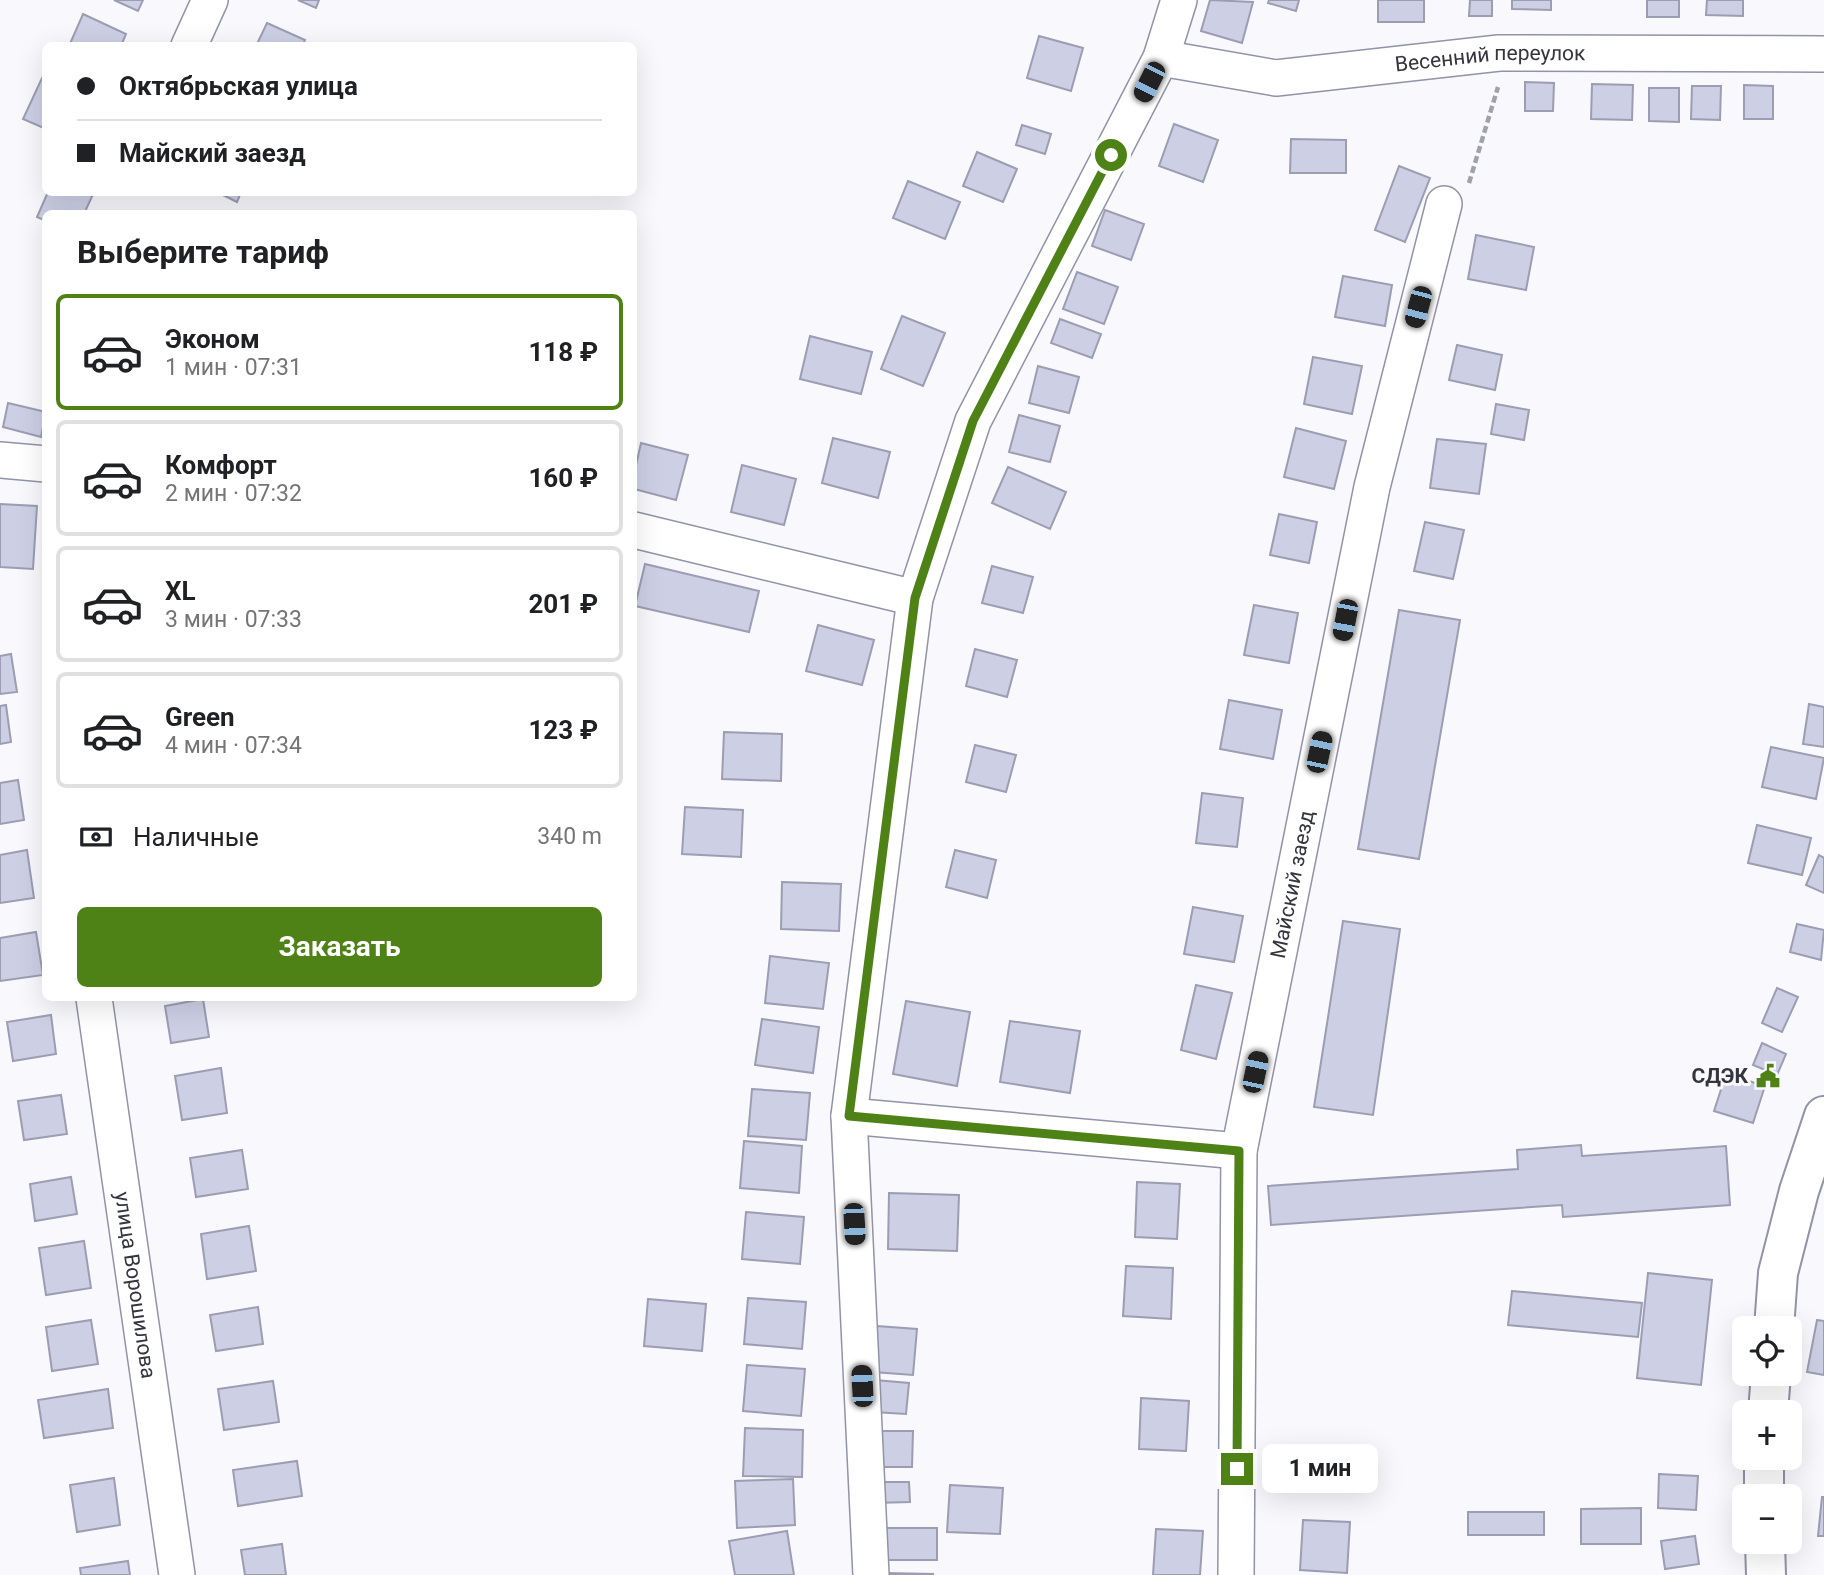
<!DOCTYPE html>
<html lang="ru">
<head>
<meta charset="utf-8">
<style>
	body { margin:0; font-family:Roboto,sans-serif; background:#f2f2f2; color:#202124; height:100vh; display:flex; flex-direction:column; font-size:26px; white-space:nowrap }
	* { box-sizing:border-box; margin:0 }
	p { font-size:23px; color:#757577 }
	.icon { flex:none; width:38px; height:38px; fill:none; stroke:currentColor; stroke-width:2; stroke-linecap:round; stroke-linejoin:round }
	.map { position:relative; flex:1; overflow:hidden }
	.drawer { position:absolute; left:42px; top:210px; width:595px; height:791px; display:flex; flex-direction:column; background:#fff; border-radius:10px; box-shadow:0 7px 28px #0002 }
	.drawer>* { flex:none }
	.guide { position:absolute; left:42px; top:42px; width:595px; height:154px; border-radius:10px; box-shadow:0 7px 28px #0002; display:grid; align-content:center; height:154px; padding:0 35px; background:#fff }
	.tools { position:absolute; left:1732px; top:1316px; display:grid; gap:14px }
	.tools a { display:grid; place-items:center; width:70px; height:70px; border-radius:10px; background:#fff; box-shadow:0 7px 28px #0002; font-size:35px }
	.end { position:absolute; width:32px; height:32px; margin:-16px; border:9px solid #4f8216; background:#fff; box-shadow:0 0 0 4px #fff }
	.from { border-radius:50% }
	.bubble { position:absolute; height:49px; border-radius:10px; background:#fff; box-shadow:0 7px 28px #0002; font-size:23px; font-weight:700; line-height:49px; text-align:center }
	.car { position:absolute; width:21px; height:42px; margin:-21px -10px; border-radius:9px; box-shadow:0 0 5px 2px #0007; background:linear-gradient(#222 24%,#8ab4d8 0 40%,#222 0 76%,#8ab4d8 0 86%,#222 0) }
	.guide b { display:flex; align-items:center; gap:24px; height:66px; font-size:26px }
	.guide b+b { border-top:2px solid #e0e0e0 }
	.guide i { width:18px; height:18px; background:#202124 }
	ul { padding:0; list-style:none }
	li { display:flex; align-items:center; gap:21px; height:116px; margin:0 14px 10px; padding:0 21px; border:4px solid #e0e0e0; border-radius:10px }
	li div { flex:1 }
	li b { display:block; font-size:26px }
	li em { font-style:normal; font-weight:700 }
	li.on { border-color:#4f8216 }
	li>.icon { width:63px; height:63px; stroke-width:1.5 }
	h2 { padding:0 35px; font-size:32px; line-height:84px }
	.pay { display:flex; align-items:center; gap:18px; height:77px; padding:0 35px; font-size:26px }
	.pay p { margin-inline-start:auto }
	.button { display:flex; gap:14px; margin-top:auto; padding:14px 35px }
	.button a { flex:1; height:80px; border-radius:10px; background:#4f8216; color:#fff; font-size:28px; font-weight:700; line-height:80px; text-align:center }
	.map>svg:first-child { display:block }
	.building { fill:#cdcfe5; stroke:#9c9db2; stroke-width:2 }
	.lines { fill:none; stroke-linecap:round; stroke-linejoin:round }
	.minor-casing { stroke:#9193a7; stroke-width:38 }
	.secondary-casing { stroke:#9193a7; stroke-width:42 }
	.path { stroke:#a1a2a8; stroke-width:4.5; stroke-dasharray:7 3.5; stroke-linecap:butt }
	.minor { stroke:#fff; stroke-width:35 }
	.secondary { stroke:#fff; stroke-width:38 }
	.route { stroke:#4f8216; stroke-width:9 }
	.labels { text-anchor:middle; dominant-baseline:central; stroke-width:6; stroke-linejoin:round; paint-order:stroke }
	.street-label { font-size:21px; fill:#34353d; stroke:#f8f8fd }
	.poi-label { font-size:21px; font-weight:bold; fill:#34353d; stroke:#f8f8fd; text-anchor:end }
</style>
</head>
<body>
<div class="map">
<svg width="1824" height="1575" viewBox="0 0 1824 1575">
	<rect width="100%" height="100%" fill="#f8f8fd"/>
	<path class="building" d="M114,0H143L138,11Z
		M298,0H319L316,8Z
		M1210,0L1253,2L1242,43L1201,31Z
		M1269,0H1299L1296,11L1268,3Z
		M1378,0H1424V22H1378Z
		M1470,0H1492V16H1469Z
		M1512,0H1551V10L1512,9Z
		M1647,0H1679V17H1647Z
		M1707,0H1743V16L1706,15Z
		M83,14L126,34L121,46H69Z
		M267,23L305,40L302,46H256Z
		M1039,36L1083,48L1071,91L1027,78Z
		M42,78L46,80V129L23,119Z
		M1525,82L1554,83L1553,111H1525Z
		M1592,84L1633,85L1632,120L1591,119Z
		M1744,85L1773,86V119H1744Z
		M1692,86H1721L1720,120L1691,119Z
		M1649,88H1679V122L1649,121Z
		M1174,124L1218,140L1203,182L1159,166Z
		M1022,125L1051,134L1045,154L1016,145Z
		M1291,139L1346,140V173H1290Z
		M977,152L1017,169L1003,202L963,186Z
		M1399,166L1430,178L1405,242L1375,230Z
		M908,181L960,202L945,239L893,218Z
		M48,192H94L84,214H46V221L37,217Z
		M217,192H241L237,202Z
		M1105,210L1144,224L1131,260L1092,246Z
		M1476,235L1534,247L1526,290L1468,279Z
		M1077,272L1118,287L1104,324L1063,309Z
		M1343,276L1392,285L1385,326L1335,317Z
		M902,316L945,333L923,386L881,369Z
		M1060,319L1101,334L1092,358L1051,343Z
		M810,336L872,352L861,394L800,379Z
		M1457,345L1502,355L1495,390L1449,380Z
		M1313,357L1362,366L1352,414L1304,404Z
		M1038,366L1079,377L1069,413L1029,403Z
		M8,403L46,412L41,437L3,427Z
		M1496,404L1529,410L1524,440L1491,434Z
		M1019,415L1060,426L1050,462L1009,452Z
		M1296,428L1346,441L1334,489L1284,477Z
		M833,438L890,452L878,498L822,483Z
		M1437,439L1486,444L1479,494L1430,488Z
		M641,443L688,455L676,500L634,489V474Z
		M742,465L796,479L784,525L731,512Z
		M1008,467L1066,492L1050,529L992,503Z
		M0,504L37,506L33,569L0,567Z
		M1279,514L1317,522L1309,563L1270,555Z
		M1425,522L1464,530L1453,579L1414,571Z
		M645,564L759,591L749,632L635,606Z
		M992,566L1033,577L1023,613L982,603Z
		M1254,605L1298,613L1289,663L1244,655Z
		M1399,610L1460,620L1419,859L1358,849Z
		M818,625L874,640L862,685L806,671Z
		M975,649L1017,660L1007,697L966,686Z
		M11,654L17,692L0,694V656Z
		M1229,700L1282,710L1273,759L1220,749Z
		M1809,704L1824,707V747L1803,744Z
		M6,705L11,742L0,744V706Z
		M724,732L782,734L781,781L722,779Z
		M975,745L1016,755L1006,792L966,782Z
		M1771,747L1824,758L1816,799L1762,787Z
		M18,780L24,820L0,824V783Z
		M1202,793L1243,798L1237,847L1196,843Z
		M685,807L743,810L741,857L682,854Z
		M1757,825L1811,838L1802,875L1748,863Z
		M27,850L34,898L0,903V855Z
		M955,850L996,860L987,898L946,887Z
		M1819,855L1824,858V893L1806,885Z
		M782,882L841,884L839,931L781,929Z
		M1193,907L1243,916L1234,962L1184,954Z
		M1343,921L1400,929L1373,1115L1314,1107Z
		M1797,924L1824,930L1821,960L1790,952Z
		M36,932L43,975L0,981V938Z
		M770,956L829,963L823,1009L765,1003Z
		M1196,985L1232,993L1216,1059L1181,1050Z
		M1777,988L1798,997L1782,1032L1762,1023Z
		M203,999L209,1037L171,1043L165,1006Z
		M906,1001L970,1012L957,1086L893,1074Z
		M51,1015L56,1054L13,1061L7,1022Z
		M762,1019L819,1027L813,1073L755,1065Z
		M1010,1021L1080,1031L1070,1093L1000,1082Z
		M1762,1043L1786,1054L1777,1075L1753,1065Z
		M221,1068L227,1113L182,1120L175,1076Z
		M1726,1074L1765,1086L1753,1123L1714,1111Z
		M752,1089L810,1093L806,1140L748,1136Z
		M61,1095L67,1134L24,1140L18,1101Z
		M744,1141L802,1146L799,1193L740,1188Z
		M1581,1145L1582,1156L1726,1146L1730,1205L1563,1217L1562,1205L1271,1225L1268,1186L1518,1169L1517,1150Z
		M242,1150L248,1189L196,1197L190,1158Z
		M71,1177L77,1214L35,1221L30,1184Z
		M1137,1182L1180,1184L1177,1239L1135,1237Z
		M889,1193L959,1195L957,1251L888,1249Z
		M746,1212L804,1217L800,1264L742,1259Z
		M249,1226L256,1271L207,1279L201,1234Z
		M84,1241L91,1288L46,1295L39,1248Z
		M1126,1266L1173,1268L1171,1319L1123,1316Z
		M1648,1273L1712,1280L1701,1385L1637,1378Z
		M1512,1291L1642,1303L1638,1337L1508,1325Z
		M748,1298L806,1302L802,1349L744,1344Z
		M648,1299L706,1304L702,1351L644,1346Z
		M258,1307L263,1344L216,1351L210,1315Z
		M91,1320L98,1364L52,1371L46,1327Z
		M1817,1320L1824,1321V1375L1807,1372Z
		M877,1326L917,1329L913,1375L873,1372Z
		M747,1365L805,1369L801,1416L743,1411Z
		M875,1380L909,1383L906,1414L873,1412Z
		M273,1381L279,1422L224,1430L218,1389Z
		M108,1389L113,1428L44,1438L38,1400Z
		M1141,1398L1189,1401L1186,1451L1139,1449Z
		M745,1428L803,1430L802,1477L743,1476Z
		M872,1431H913L912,1467H872Z
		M297,1461L302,1496L238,1506L233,1470Z
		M1659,1474L1698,1476L1696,1510L1658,1508Z
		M114,1478L120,1525L77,1532L70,1485Z
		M793,1479L795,1525L737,1528L735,1481Z
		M874,1482H909L910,1502L874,1503Z
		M950,1485L1003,1488L1000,1534L947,1532Z
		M1822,1497H1824V1536H1818Z
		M1641,1508V1544H1581V1509Z
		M1468,1512H1544V1535H1468Z
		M1303,1520L1350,1522L1347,1573L1300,1570Z
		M884,1528H937V1560H884Z
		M1156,1529L1203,1531L1200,1575H1153Z
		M787,1531L794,1575H735L729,1541Z
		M1695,1536L1699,1564L1665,1569L1661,1541Z
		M282,1544L286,1575H245L241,1550Z
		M128,1561L130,1575H81L80,1568Z
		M887,1573L933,1574V1575H887Z"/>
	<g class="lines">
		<g class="minor-casing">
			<g id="minor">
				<path d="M189,46L210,0"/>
				<path id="s1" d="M1161,58L1276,78L1499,53L1824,54"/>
				<path d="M0,460L46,464"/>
				<path d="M634,530L915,598"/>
				<path id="s2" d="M94,998L177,1575"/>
				<path d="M849,1116L1239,1151"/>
				<path d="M871,1575L849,1116L915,598L973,421L1161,58L1179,0"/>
				<path id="s3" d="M1236,1575L1239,1151L1372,487L1444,204"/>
			</g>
		</g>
		<g class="secondary-casing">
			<path id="secondary" d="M1774,1328L1778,1273L1799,1191L1824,1116
				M1768,1412L1771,1374
				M1764,1496V1458
				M1765,1542L1766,1575"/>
		</g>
		<path class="path" d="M1469,183L1498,87"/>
		<use href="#minor" class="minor"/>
		<use href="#secondary" class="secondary"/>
	</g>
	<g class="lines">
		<path class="route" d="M1111,155L973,421L915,598L849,1116L1239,1151L1237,1469"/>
	</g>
	<defs>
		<g id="civic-bare" transform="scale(1.89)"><path d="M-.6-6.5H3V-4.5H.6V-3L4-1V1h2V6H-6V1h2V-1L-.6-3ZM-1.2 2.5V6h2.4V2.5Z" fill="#4f8216" stroke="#f8f8fd" stroke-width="2.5" paint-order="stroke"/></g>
	</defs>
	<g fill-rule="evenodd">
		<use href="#civic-bare" x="1768" y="1076"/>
	</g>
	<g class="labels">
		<g class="street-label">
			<text stroke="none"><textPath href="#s1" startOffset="332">Весенний переулок</textPath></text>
			<text stroke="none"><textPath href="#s3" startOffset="696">Майский заезд</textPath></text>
			<text stroke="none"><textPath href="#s2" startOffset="290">улица Ворошилова</textPath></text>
		</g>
		<g class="poi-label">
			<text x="1748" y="1076">СДЭК</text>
		</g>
	</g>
</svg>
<div class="tools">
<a><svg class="icon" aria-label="locate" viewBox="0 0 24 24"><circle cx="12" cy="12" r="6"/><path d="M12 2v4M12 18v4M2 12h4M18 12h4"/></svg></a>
<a>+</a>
<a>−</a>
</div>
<i class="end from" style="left:1111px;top:155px"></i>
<i class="end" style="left:1237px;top:1469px"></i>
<div class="bubble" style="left:1262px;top:1444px;width:116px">1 мин</div>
<i class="car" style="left:1149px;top:82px;rotate:207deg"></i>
<i class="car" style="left:1418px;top:307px;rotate:195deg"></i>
<i class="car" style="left:1345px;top:620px;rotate:191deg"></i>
<i class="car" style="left:1319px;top:752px;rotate:12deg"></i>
<i class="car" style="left:1255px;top:1072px;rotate:12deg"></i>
<i class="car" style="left:854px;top:1224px;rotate:177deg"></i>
<i class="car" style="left:862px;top:1386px;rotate:357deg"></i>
<div class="guide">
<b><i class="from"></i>Октябрьская улица</b>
<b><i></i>Майский заезд</b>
</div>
<section class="drawer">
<h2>Выберите тариф</h2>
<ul>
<li class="on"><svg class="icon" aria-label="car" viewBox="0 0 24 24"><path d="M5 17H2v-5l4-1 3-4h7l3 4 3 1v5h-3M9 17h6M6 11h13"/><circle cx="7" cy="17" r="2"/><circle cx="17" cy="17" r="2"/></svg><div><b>Эконом</b><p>1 мин · 07:31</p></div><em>118 ₽</em></li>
<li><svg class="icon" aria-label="car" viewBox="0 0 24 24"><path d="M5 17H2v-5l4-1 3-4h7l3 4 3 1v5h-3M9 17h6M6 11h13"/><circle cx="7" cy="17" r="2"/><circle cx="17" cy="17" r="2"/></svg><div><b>Комфорт</b><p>2 мин · 07:32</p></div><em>160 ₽</em></li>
<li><svg class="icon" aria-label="car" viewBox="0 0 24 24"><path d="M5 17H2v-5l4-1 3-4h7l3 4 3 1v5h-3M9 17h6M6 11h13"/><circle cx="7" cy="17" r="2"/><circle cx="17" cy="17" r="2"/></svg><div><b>XL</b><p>3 мин · 07:33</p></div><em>201 ₽</em></li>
<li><svg class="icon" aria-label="car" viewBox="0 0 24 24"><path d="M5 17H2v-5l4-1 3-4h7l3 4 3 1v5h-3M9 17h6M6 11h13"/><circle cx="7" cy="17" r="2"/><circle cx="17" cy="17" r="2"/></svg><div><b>Green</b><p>4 мин · 07:34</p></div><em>123 ₽</em></li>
</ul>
<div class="pay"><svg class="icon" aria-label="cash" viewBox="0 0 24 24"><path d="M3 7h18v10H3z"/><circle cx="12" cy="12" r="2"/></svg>Наличные<p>340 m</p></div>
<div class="button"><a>Заказать</a></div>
</section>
</div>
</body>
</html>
